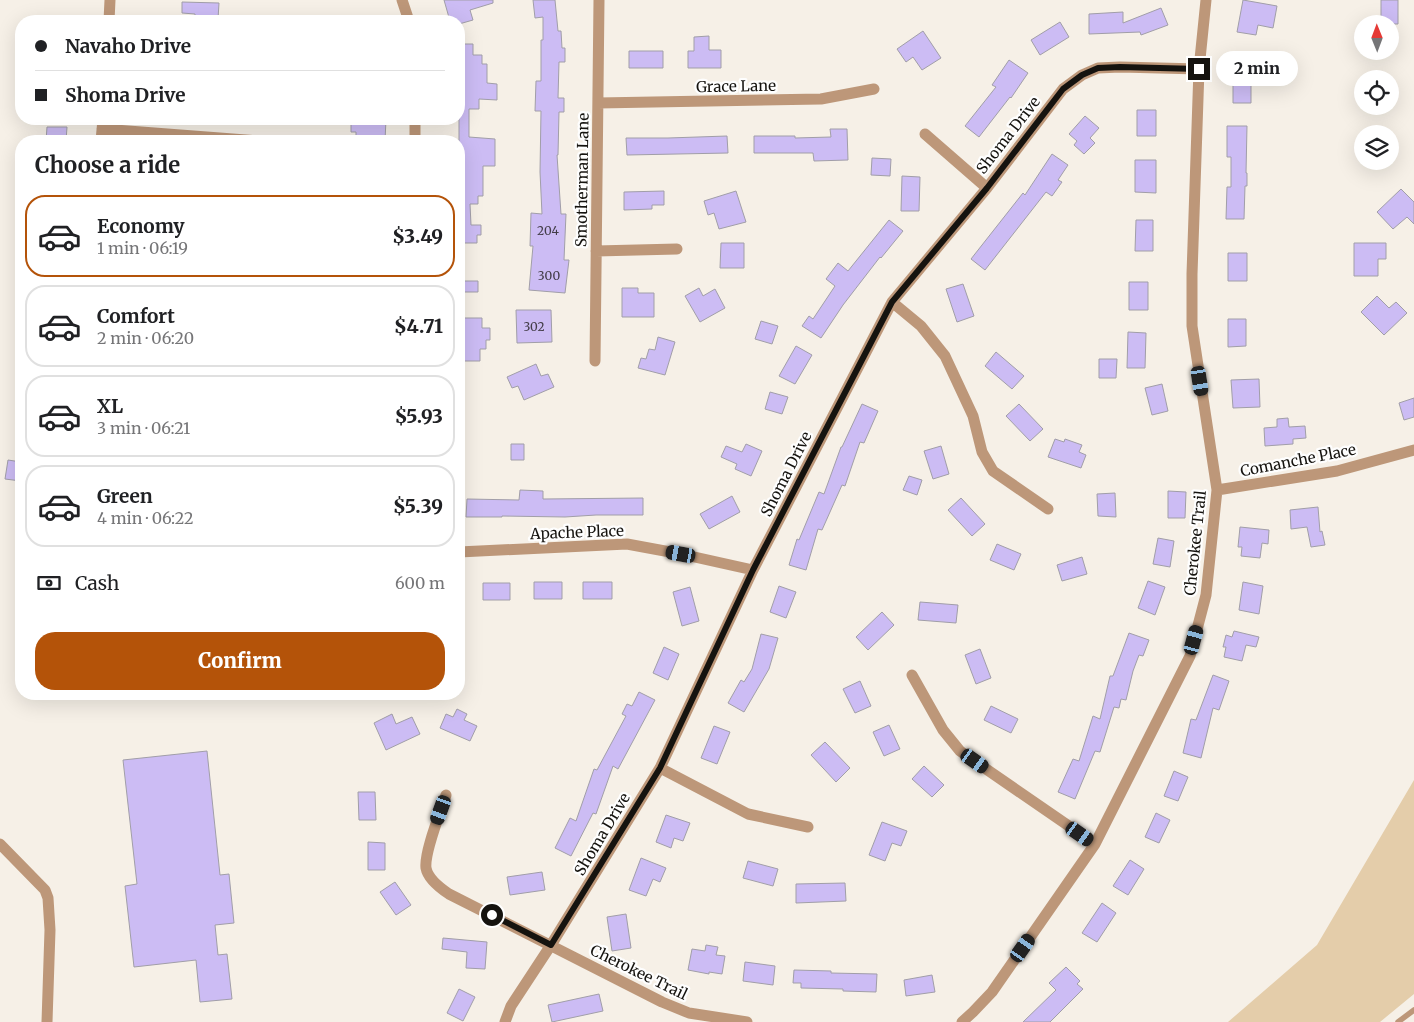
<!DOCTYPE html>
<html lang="en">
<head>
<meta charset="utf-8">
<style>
	body { margin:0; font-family:Merriweather,serif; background:#f2f2f2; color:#202124; height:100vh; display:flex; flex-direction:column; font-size:19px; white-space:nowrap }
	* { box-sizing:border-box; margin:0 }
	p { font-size:16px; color:#757577 }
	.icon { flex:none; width:28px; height:28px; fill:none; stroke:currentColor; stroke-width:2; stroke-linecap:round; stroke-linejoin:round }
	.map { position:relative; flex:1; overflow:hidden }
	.drawer { position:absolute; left:15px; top:135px; width:450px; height:565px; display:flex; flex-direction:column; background:#fff; border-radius:20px; box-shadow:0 5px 20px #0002 }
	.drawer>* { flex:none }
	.banner { position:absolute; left:15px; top:15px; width:450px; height:110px; border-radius:20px; box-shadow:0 5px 20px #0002; display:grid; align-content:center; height:110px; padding:0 20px; background:#fff }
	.needle { width:32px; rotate:359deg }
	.controls { position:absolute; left:1354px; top:15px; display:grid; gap:10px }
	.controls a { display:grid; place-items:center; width:45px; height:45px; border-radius:50%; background:#fff; box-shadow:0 5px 20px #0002; font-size:25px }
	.end { position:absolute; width:22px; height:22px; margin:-11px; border:6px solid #15130f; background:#fff; box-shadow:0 0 0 2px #fff }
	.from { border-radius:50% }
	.bubble { position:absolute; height:35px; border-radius:18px; background:#fff; box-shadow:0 5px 20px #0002; font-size:16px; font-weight:800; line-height:35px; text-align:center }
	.car { position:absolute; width:15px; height:30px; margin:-15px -8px; border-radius:6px; box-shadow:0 0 4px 1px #0007; background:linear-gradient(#222 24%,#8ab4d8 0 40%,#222 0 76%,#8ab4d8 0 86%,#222 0) }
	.banner b { display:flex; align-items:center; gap:18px; height:48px; font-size:19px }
	.banner b+b { border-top:1px solid #e0e0e0 }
	.banner i { width:12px; height:12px; background:#202124 }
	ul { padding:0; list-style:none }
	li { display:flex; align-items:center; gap:15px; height:82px; margin:0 10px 8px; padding:0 10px; border:2px solid #e0e0e0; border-radius:20px }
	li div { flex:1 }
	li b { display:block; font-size:19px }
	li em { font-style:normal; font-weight:800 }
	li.current { border-color:#b45309 }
	li>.icon { width:45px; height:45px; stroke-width:1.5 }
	h2 { padding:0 20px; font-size:22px; line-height:60px }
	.pay { display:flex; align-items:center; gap:12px; height:55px; padding:0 20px; font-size:19px }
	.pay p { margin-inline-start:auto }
	.action { display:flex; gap:10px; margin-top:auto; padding:10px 20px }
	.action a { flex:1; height:58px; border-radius:20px; background:#b45309; color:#fff; font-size:20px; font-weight:800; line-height:58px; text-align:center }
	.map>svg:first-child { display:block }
	.green { fill:#e4cdaa }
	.building { fill:#ccbcf4; stroke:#a19ea8 }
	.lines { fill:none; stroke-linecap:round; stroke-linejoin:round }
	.lane { stroke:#bd9779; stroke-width:5.5 }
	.street { stroke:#bd9779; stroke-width:11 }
	.route { stroke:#15130f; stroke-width:6 }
	.labels { text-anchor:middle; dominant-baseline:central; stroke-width:4.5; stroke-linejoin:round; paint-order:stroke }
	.number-label { font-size:12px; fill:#433d48 }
	.street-label { font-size:15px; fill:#15130f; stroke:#fefefe }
</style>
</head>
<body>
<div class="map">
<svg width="1414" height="1022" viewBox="0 0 1414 1022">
	<rect width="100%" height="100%" fill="#f6f0e7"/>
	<path class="green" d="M1414,780V994L1380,1022H1228L1317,945Z"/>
	<path class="building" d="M444,0H493V3L470,10L473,20L459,24V21H450Z
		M533,0H555L558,31H561L562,48H565V62H559L558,98H564V112H559L558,155H557L561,214H566L564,260H569L565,293L529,290L533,246H530L531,213L542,214L540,172L541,111H535L536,81H541V40H543V17L535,18Z
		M1243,0L1277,6L1273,28L1258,25L1256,35L1237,32Z
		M1381,0H1398V24H1381Z
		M182,2L219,3L218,19L195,18V14L182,13Z
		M1161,8L1168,25L1141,35L1140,32L1089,34V14L1123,12V23Z
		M1060,22L1069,37L1040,55L1031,40Z
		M923,31L941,58L922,70L913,57L906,62L897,49Z
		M709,36V50H721V68H688V51H694V37Z
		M459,44H473V55H482V64H487V83L497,84V100L479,99V109H469V137L495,139V166H483V196H478V204H470L471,225H481V235H477V243H459Z
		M629,51H663V68H629Z
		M1009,60L1028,73L1011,98L1010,97L979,137L965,126L996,87L992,85Z
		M1233,70H1251V103H1233Z
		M1137,110H1156V136H1137Z
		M1085,116L1099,128L1090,138L1095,143L1084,154L1074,145L1077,141L1069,134Z
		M351,119H386L385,141H356V132H351Z
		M1227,126H1247L1246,173H1247V186H1245L1244,219H1226L1227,187H1231V157H1227Z
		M47,127H67L66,141H46Z
		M830,129H847L848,160L814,161L813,153H754V136H795V138L831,137Z
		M727,136L728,153L627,155L626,138H668Z
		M1052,154L1068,165L1058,180L1062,182L1052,196L1046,192L985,270L971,259L1023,193L1025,195Z
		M872,158L891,159L890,176L871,175Z
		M1135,160H1156V193L1135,192Z
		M902,176L920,177L919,211H901Z
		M1401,189L1414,202V224L1407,217L1393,229L1377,212Z
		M664,191V205H652V209L624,210V192Z
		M736,191L746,222L719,229L714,213L708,215L704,201Z
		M889,220L903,231L881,258L880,257L843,305L821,338L802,326L809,316L813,319L835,286L826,279L838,263L848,271Z
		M1136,220H1153V251H1135Z
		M721,243H744V268H720Z
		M1354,243H1386V259H1378V276H1354Z
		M1228,253H1247V281H1228Z
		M459,281H478V292H459Z
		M1129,282H1148V310H1129Z
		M963,284L974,316L957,322L946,289Z
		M622,288H638V293H654V317H622Z
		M699,288L703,296L715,289L725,308L700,322L685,296Z
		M1377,296L1389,308L1396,302L1407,313L1384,335L1361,312Z
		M516,310H551L552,342L517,343Z
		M459,318H482V328H490V340H486V349H480V361H459Z
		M1228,319H1246V346L1228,347Z
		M761,321L778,326L772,344L755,339Z
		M1128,332L1146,333L1145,368H1127Z
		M658,337L675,342L665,375L638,368L641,358L646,359L649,349L655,350Z
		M796,346L812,355L795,384L779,376Z
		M996,352L1024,376L1012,389L985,366Z
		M1099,359H1117L1116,378H1099Z
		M536,364L541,376L548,374L554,387L524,400L518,386L512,388L507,377Z
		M1259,379L1260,407L1233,408L1231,380Z
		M1162,384L1168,411L1152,415L1145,388Z
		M770,392L788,397L782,414L765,409Z
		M1414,398V417L1404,420L1399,403Z
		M862,404L878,411L864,443L860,442L845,486L842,485L822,530L818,529L806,570L789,565L797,539L799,540L819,492L824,494L841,447H842Z
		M1019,404L1043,429L1030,441L1006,416Z
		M1288,418L1289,427L1305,426L1306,438L1293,439V444L1265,446L1264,428L1277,427V419Z
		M1055,439L1064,442L1065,439L1082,445L1079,452L1086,455L1081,468L1048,457Z
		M511,444H524V460H511Z
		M746,444L762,451L751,476L735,469L737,464L721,457L726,446L742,452Z
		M941,446L949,474L933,479L924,451Z
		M8,460L21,462V481L5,479Z
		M909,476L922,480L917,495L903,490Z
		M520,490L543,491V499L643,498V515H596L565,517L502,516V517H466L467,499L519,500Z
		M1168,491L1186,492L1185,518H1168Z
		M1115,493L1116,517L1098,516L1097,494Z
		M732,496L740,512L709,529L700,514Z
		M961,498L985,524L972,536L948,510Z
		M1318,507L1320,532L1322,531L1325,545L1311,547L1307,527L1291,529L1290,510Z
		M1240,527L1269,530L1268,544L1262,543L1260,558L1241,556L1242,547H1238Z
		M1158,538L1174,541L1170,567L1153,564Z
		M997,544L1021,554L1014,570L990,560Z
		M1082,557L1087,574L1062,581L1057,565Z
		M1148,581L1165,587L1155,615L1138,608Z
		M534,582H562V599H534Z
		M583,582H612V599H583Z
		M1243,582L1263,586L1259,614L1239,610Z
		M483,583H510V600H483Z
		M779,586L796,592L786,618L770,612Z
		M690,587L699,621L682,626L673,592Z
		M920,602L958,605L956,623L918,620Z
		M882,612L894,625L868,650L856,637Z
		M1234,631L1259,637L1256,647L1246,645L1242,661L1224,657L1226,647H1223L1226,635L1232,637Z
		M1129,633L1149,640L1143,656L1139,655L1133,671L1126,700L1121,699L1119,708L1114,707L1100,752L1095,751L1075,799L1058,792L1073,759L1079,761L1093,716L1100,719L1110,676H1113Z
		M761,634L778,638L769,669L744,712L728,703L741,680L744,682L752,669Z
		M664,647L679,654L668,680L653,673Z
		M980,649L991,678L976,684L965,655Z
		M1213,675L1229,681L1219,710L1213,708L1201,758L1183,753L1191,719L1196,720Z
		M860,681L871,706L855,713L843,689Z
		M639,692L655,700L618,769L613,766L596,814L593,813L571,856L555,848L570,818L576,821L594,769L597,770L626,716L622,714L627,704L632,706Z
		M991,706L1018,719L1011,733L984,720Z
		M457,709L467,714L464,720L477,726L470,741L440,728L446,714L453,717Z
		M392,714L396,724L412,717L420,734L386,750L374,723Z
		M889,725L900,749L884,756L873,732Z
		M714,726L730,732L717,764L701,758Z
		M825,742L850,768L836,782L811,755Z
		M207,751L220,875L229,874L234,923L215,925L218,955L227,954L232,999L200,1002L196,960L134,967L125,886L137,884L123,760Z
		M924,766L944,785L932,797L912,779Z
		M1174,771L1188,777L1178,801L1164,796Z
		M358,792H375L376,820H359Z
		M1156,813L1170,820L1159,843L1145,837Z
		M666,815L690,823L683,841L674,838L671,848L656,842Z
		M882,822L907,831L901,846L892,843L885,861L869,855Z
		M368,842L385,843V870H368Z
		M641,858L666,868L660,882L653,879L646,896L629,890Z
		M1130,860L1144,869L1128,895L1113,886Z
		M748,861L778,869L773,886L743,878Z
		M542,872L545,890L510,895L507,877Z
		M395,882L411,905L396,915L380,892Z
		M845,883L846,901L796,903V884Z
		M1102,903L1116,913L1097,942L1082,933Z
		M626,914L631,948L612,951L607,917Z
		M443,938L487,942L485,969L466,968L467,952L442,949Z
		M706,945L718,947L716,955L725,956L722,974L709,972V974L688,970L692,949L705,951Z
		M745,962L775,966L773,985L743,981Z
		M1066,967L1080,981L1077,984L1083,989L1050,1022H1023L1056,990L1049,983Z
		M794,970L831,971V973L877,974L876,992L843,991V989L801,988V983H793Z
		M932,975L935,992L906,996L904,980Z
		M459,989L475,997L463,1021L447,1013Z
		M599,994L603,1011L552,1022L548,1005Z"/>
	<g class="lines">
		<path class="lane" d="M1398,1022L1414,1010"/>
		<path class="street" d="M402,0L409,21
			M109,21L110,0
			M598,103L821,99L874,89
			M102,129L258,141
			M925,134L987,188
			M101,141L103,119
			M415,141V119
			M596,251L677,249
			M892,302L921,326L945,356L973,416L982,452L993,471L1048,509
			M595,361L599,0
			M1217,490L1337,471L1414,450
			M459,552L627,544L681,554L753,570
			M912,675L943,730L960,751L1095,844
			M660,768L748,814L808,827
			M446,795C441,811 424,852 426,868C428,879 440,888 449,894L662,1002L689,1013L747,1022
			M0,844L45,890L48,898L50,930L47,1022
			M505,1022L511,1006L551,945L660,768L753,570L892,302L987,188L1063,89L1082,75L1098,68L1120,67L1199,69
			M962,1022L973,1012L992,992L1095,844L1190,656L1206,595L1217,490L1192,326V274L1199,69L1206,0"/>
	</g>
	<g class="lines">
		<path class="route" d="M492,915L551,945L660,768L753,570L892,302L987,188L1063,89L1082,75L1098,68L1120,67L1199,69"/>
	</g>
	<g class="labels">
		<g class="number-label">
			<text x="548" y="230">204</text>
			<text x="549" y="275">300</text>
			<text x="534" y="326">302</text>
		</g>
		<g class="street-label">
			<text transform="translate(736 86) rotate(-1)">Grace Lane</text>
			<text transform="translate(1008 135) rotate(-52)">Shoma Drive</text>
			<text transform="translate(582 180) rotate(-89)">Smotherman Lane</text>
			<text transform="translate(1298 460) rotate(-11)">Comanche Place</text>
			<text transform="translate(786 474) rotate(-63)">Shoma Drive</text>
			<text transform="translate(577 532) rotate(-2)">Apache Place</text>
			<text transform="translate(1195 543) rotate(-84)">Cherokee Trail</text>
			<text transform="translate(602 834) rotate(-59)">Shoma Drive</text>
			<text transform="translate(639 972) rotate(26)">Cherokee Trail</text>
		</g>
	</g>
</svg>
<div class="controls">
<a><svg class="needle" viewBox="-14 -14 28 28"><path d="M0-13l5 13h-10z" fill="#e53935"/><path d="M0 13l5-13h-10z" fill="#757577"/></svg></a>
<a><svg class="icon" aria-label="locate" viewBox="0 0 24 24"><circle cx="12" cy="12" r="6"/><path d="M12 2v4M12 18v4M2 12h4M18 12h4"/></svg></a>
<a><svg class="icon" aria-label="layers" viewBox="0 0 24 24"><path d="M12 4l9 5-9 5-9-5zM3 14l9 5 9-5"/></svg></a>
</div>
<i class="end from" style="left:492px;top:915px"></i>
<i class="end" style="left:1199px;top:69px"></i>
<div class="bubble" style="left:1216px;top:51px;width:82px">2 min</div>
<i class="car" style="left:1200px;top:381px;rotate:171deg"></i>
<i class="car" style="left:681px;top:554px;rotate:280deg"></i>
<i class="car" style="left:1194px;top:640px;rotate:15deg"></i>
<i class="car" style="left:975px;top:761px;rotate:125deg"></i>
<i class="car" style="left:441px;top:810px;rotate:200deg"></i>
<i class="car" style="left:1080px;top:834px;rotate:125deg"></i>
<i class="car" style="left:1023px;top:948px;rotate:35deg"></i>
<div class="banner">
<b><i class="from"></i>Navaho Drive</b>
<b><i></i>Shoma Drive</b>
</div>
<section class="drawer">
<h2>Choose a ride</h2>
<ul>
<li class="current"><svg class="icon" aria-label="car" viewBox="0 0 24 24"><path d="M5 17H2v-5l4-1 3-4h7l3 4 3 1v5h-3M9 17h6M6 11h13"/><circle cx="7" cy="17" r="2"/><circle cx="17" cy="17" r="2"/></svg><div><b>Economy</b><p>1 min · 06:19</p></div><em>$3.49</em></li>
<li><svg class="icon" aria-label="car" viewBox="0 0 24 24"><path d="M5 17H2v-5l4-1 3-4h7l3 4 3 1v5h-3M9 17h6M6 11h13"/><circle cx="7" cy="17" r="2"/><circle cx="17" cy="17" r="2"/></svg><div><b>Comfort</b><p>2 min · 06:20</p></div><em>$4.71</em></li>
<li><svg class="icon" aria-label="car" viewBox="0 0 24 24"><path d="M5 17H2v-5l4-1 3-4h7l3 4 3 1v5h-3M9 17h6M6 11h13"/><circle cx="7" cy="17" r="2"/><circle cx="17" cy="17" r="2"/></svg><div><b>XL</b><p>3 min · 06:21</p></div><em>$5.93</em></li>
<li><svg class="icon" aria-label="car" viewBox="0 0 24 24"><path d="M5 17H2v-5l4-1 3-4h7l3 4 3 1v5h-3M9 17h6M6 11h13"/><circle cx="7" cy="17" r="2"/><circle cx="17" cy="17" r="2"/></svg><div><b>Green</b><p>4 min · 06:22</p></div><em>$5.39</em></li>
</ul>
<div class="pay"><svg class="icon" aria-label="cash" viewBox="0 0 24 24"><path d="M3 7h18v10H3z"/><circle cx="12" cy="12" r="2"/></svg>Cash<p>600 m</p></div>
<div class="action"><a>Confirm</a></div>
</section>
</div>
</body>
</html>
